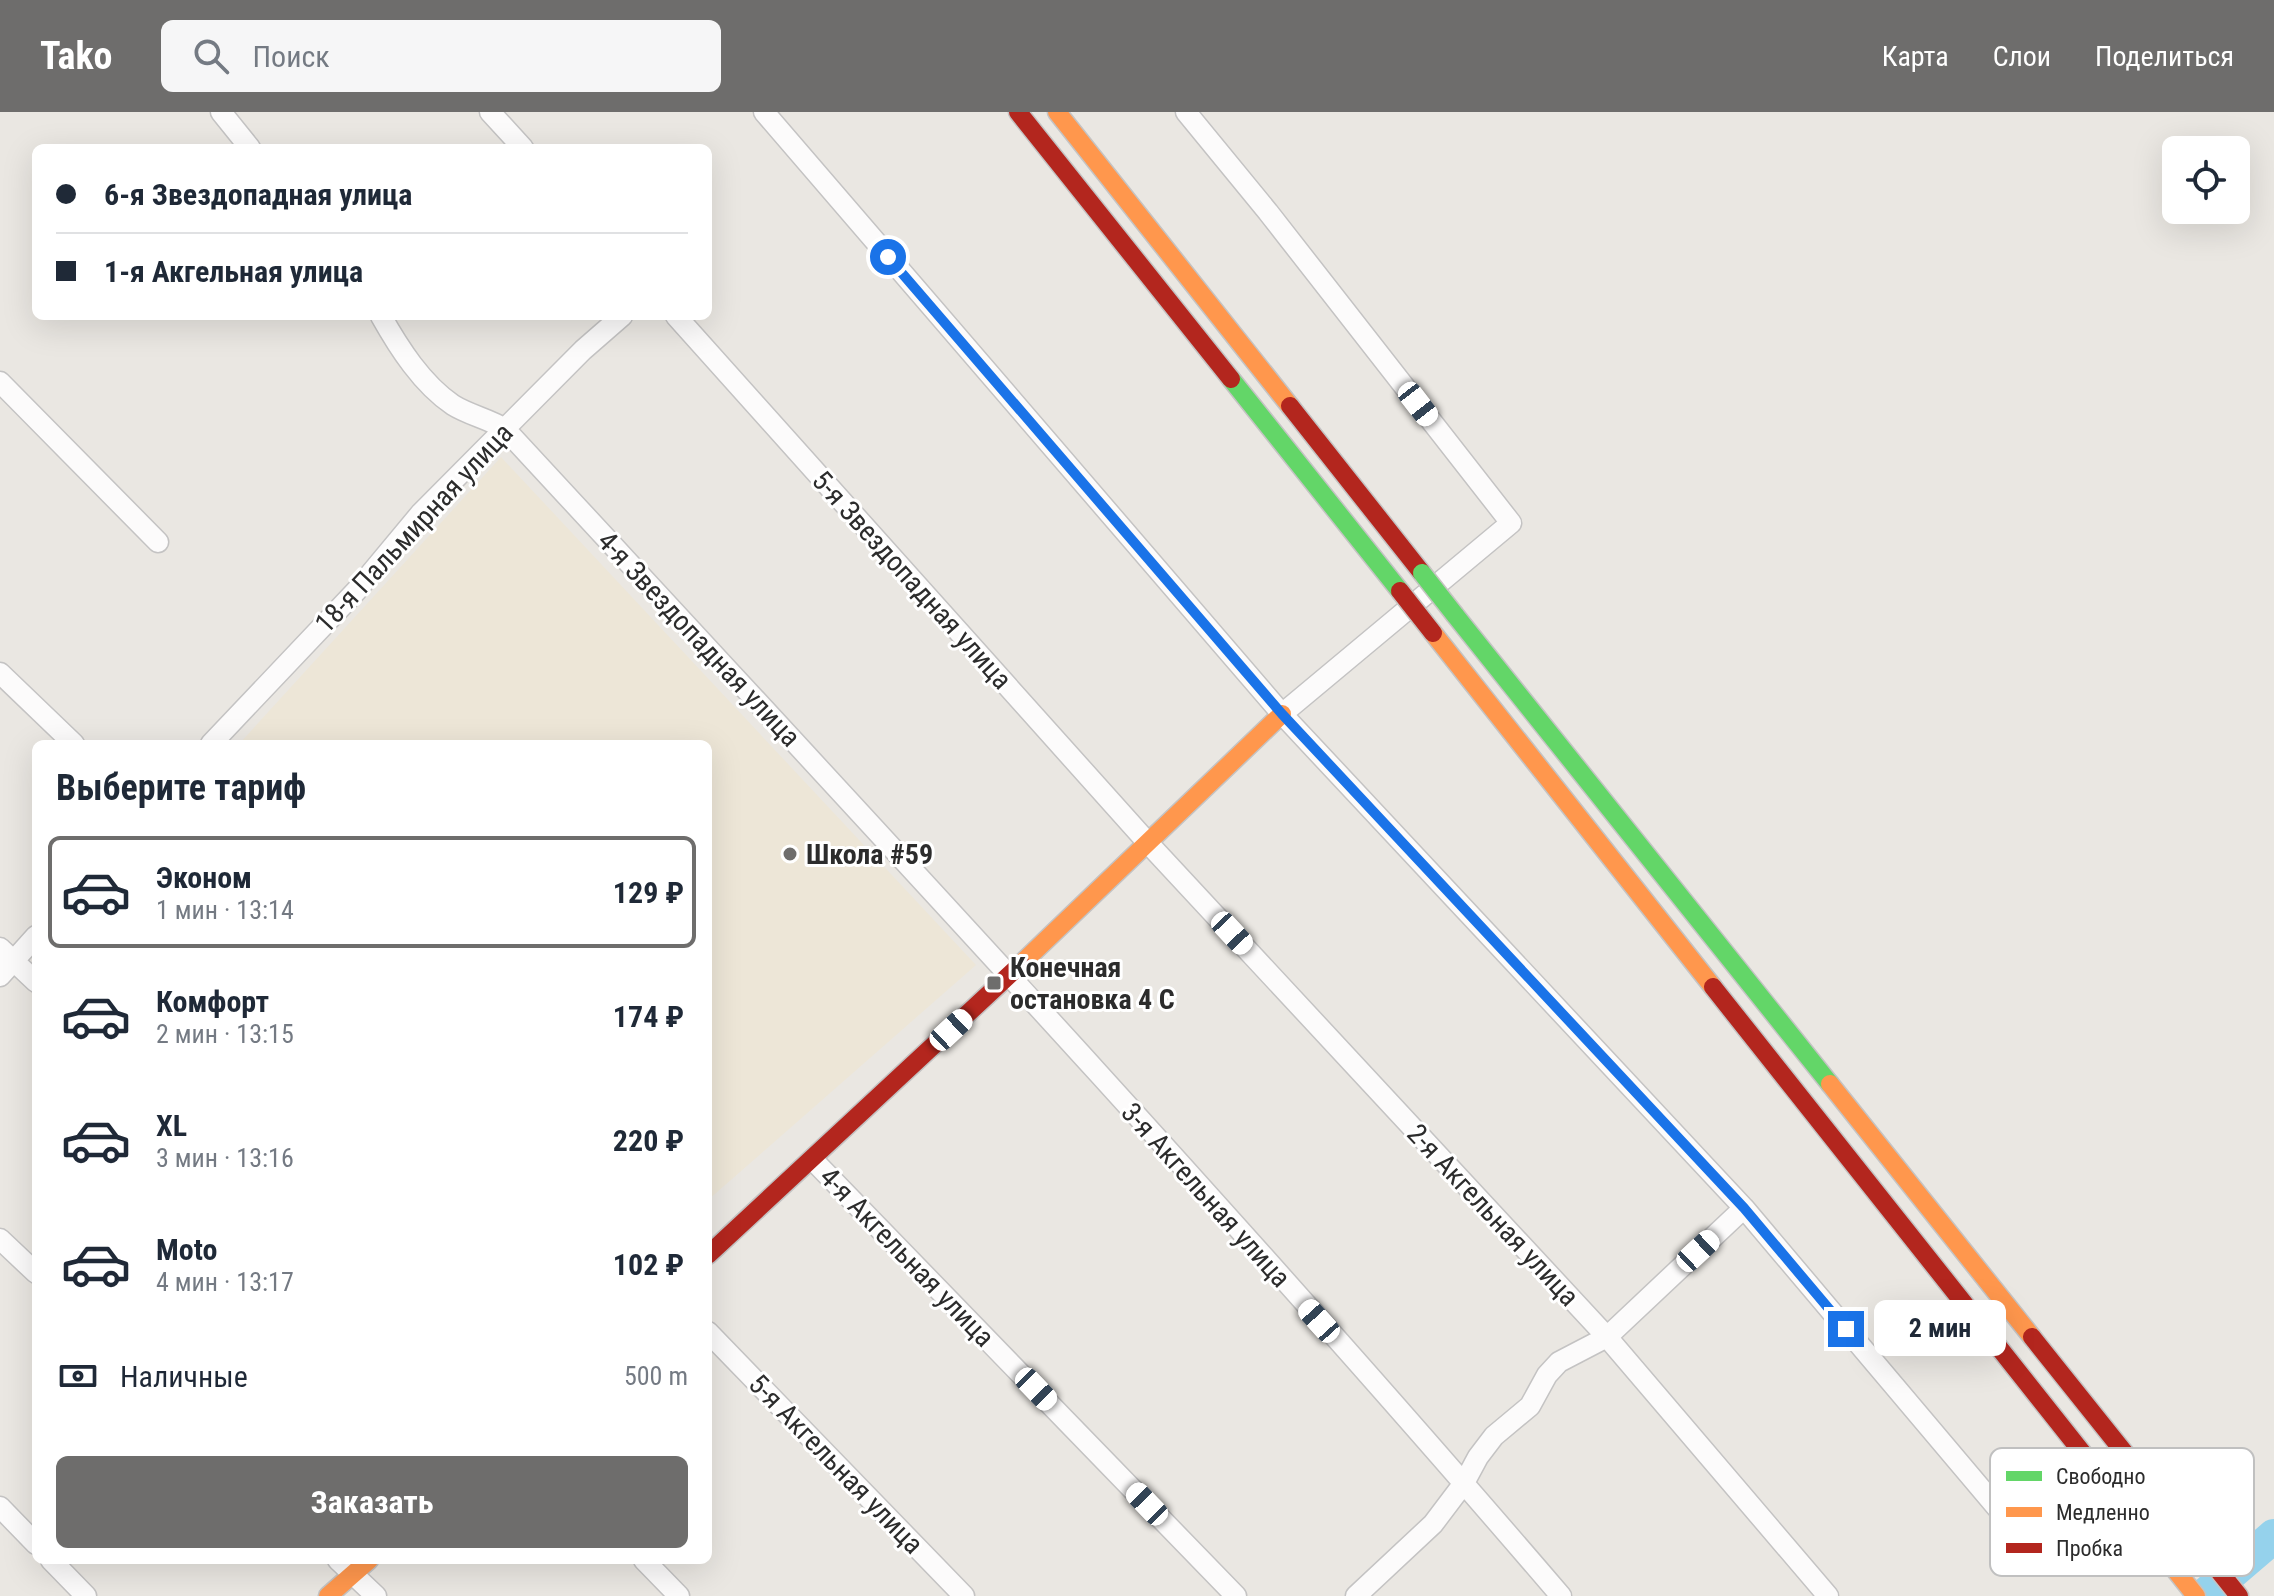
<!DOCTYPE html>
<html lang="ru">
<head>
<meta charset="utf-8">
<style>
	body { margin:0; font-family:"Roboto Condensed",sans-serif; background:#f6f6f7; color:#1f2937; height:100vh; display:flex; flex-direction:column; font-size:30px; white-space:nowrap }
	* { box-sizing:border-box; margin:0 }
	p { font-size:26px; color:#747a83 }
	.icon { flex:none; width:44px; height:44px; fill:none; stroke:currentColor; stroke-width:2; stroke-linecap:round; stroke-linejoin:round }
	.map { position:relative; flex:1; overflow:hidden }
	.details { position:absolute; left:32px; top:628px; width:680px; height:824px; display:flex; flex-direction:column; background:#fff; border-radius:12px; box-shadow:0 8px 32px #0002 }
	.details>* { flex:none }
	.top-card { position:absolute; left:32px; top:32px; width:680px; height:176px; border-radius:12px; box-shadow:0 8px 32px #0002; display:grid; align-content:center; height:176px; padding:0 24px; background:#fff }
	.controls { position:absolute; left:2162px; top:24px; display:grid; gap:16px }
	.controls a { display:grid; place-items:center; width:88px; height:88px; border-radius:12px; background:#fff; box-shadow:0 8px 32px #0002; font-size:40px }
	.end { position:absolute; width:36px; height:36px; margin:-18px; border:10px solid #1a73e8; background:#fff; box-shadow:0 0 0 4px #fff }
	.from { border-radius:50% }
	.bubble { position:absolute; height:56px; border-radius:12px; background:#fff; box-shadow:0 8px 32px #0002; font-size:26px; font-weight:700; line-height:56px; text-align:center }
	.car { position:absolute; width:24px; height:48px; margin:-24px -12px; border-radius:10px; box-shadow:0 0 6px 2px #0007; background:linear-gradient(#fff 24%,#345 0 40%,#fff 0 76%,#345 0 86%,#fff 0) }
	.top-card b { display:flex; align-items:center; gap:28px; height:76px; font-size:30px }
	.top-card b+b { border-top:2px solid #e0e1e3 }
	.top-card i { width:20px; height:20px; background:#1f2937 }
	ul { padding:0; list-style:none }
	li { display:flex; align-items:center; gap:24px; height:112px; margin:0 16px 12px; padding:0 8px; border:4px solid transparent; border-radius:12px }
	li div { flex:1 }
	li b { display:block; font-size:30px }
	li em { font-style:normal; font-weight:700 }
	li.selected { border-color:#6e6d6c }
	li>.icon { width:72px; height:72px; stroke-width:1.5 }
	h2 { padding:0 24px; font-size:36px; line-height:96px }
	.pay { display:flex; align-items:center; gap:20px; height:88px; padding:0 24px; font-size:30px }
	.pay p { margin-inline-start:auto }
	.primary-button { display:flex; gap:16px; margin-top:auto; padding:16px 24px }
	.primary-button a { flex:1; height:92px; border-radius:12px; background:#6e6d6c; color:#fff; font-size:32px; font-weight:700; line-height:92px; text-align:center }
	header { display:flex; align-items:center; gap:48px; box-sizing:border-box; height:112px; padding:0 40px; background:#6e6d6c; color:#fff }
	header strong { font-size:38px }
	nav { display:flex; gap:44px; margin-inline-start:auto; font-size:28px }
	.search { width:560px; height:72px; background:#f6f6f7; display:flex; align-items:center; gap:20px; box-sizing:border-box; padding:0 28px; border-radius:12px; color:#747a83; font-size:30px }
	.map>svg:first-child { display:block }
	.education { fill:#ede6d7 }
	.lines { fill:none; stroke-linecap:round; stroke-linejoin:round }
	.river { stroke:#95d2ec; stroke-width:34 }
	.street-casing { stroke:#c4c3c3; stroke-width:23 }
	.fast-casing { stroke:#c4c3c3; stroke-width:21 }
	.slow-casing { stroke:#c4c3c3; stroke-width:21 }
	.jam-casing { stroke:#c4c3c3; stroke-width:21 }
	.street { stroke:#fcfbfb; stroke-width:20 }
	.fast { stroke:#63d668; stroke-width:18 }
	.slow { stroke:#ff974d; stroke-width:18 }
	.jam { stroke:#b3261e; stroke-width:18 }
	.fast-bridge-casing { stroke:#c6c4c2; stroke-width:21; stroke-linecap:butt }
	.jam-bridge-casing { stroke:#c6c4c2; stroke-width:21; stroke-linecap:butt }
	.fast-bridge { stroke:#63d668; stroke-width:18 }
	.jam-bridge { stroke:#b3261e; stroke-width:18 }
	.route { stroke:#1a73e8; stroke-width:10 }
	.poi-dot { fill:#6e6d6c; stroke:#fff; stroke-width:3 }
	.labels { text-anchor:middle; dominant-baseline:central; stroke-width:6; stroke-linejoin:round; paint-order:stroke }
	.street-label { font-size:28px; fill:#2c2c2c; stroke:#fff }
	.poi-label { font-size:28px; font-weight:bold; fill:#2c2c2c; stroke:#fff; text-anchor:start }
	.key { fill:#fff; stroke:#c0c0c0; stroke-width:2 }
	.key-label { font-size:22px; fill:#2c2c2c }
</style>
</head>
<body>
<header>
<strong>Tako</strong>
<div class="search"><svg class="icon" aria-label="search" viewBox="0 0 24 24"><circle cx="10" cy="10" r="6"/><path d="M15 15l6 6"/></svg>Поиск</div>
<nav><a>Карта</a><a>Слои</a><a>Поделиться</a></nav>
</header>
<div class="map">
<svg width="2274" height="1484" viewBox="0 0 2274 1484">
	<rect width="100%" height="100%" fill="#eae7e2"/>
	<path class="education" d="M501,345L976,853L708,1088V632H239Z"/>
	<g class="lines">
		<path class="river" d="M2204,1484L2274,1424"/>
		<g class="street-casing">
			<path id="street" d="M221,0L250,36
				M490,0L523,36
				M764,0L1282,602L1744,1096L2010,1411
				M1186,0L1268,100L1511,411L1282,602
				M381,204C399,236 422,272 453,293C469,303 489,307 505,317C861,702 1220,1086 1561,1484
				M676,204L1148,731L1607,1225L1828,1484
				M0,270L158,430
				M0,561L74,632
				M211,632L357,478L421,401L583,238L622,204
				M0,836L36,870
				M0,864L36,824
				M813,1048L1236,1484
				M0,1127L36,1161
				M708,1220L964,1484
				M0,1395L36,1432
				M51,1448L86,1484
				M338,1448L376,1484
				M644,1448L679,1484
				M1356,1484L1433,1412L1464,1371L1478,1345L1494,1324L1530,1294L1547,1263L1559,1250L1607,1225L1744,1096"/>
		</g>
		<g class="fast-casing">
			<path id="fast" d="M1231,267L1400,479
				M1455,503L1830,972"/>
		</g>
		<g class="slow-casing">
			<path id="slow" d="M1057,0L1290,294
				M1433,521L1713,875
				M1021,852L1282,602
				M1830,972L2032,1225
				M2127,1397L2196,1484
				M328,1484L369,1448"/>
		</g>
		<g class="jam-casing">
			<path id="jam" d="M1018,0L1231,267
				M1290,294L1422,461
				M1713,875L2127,1397
				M708,1143L1021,852
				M2032,1225L2239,1484"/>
		</g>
		<use href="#street" class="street"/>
		<use href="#fast" class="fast"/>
		<use href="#slow" class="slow"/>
		<use href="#jam" class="jam"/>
		<g class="fast-bridge-casing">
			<path id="fast-bridge" d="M1422,461L1455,503"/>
		</g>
		<g class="jam-bridge-casing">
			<path id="jam-bridge" d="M1400,479L1433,521"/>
		</g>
		<use href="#fast-bridge" class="fast-bridge"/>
		<use href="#jam-bridge" class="jam-bridge"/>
	</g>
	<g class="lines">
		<path class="route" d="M888,145L1282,602L1744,1096L1846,1217"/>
	</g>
	<g class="poi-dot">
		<circle cx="790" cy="742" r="8"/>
		<rect x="986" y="863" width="16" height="16" rx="4"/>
	</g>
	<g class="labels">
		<g class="street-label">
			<text transform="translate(414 416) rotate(-47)">18-я Пальмирная улица</text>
			<text transform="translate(912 468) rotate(48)">5-я Звездопадная улица</text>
			<text transform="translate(699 527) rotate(47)">4-я Звездопадная улица</text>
			<text transform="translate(1206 1083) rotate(48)">3-я Акгельная улица</text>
			<text transform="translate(1493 1103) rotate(47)">2-я Акгельная улица</text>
			<text transform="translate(907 1145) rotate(46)">4-я Акгельная улица</text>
			<text transform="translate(836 1352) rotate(46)">5-я Акгельная улица</text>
		</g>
		<g class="poi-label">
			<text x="806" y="742">Школа #59</text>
			<text x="1010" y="855">Конечная<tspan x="1010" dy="32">остановка 4 С</tspan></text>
		</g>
	</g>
	<rect x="1990" y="1336" width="264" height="128" rx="12" class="key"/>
	<rect x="2006" y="1359" width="36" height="10" fill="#63d668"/>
	<rect x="2006" y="1395" width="36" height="10" fill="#ff974d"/>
	<rect x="2006" y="1431" width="36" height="10" fill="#b3261e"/>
	<g class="key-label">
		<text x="2056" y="1372">Свободно</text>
		<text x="2056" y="1408">Медленно</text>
		<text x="2056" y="1444">Пробка</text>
	</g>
</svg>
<div class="controls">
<a><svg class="icon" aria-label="locate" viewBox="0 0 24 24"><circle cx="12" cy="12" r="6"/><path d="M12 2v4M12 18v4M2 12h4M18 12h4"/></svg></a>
</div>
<i class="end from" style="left:888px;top:145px"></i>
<i class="end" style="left:1846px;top:1217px"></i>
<div class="bubble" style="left:1874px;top:1188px;width:132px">2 мин</div>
<i class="car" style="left:1418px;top:292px;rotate:142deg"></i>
<i class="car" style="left:1232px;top:821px;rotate:137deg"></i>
<i class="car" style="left:951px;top:918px;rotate:47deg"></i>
<i class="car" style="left:1698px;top:1139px;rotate:47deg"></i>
<i class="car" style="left:1319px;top:1209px;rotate:318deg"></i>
<i class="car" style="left:1036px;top:1277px;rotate:136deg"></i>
<i class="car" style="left:1147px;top:1392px;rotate:316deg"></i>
<div class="top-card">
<b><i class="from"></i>6-я Звездопадная улица</b>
<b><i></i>1-я Акгельная улица</b>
</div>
<section class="details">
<h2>Выберите тариф</h2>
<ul>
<li class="selected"><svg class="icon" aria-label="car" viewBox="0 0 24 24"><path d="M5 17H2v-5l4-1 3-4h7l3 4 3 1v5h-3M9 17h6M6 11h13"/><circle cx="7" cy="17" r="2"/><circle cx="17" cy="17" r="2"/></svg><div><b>Эконом</b><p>1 мин · 13:14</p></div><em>129 ₽</em></li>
<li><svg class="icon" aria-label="car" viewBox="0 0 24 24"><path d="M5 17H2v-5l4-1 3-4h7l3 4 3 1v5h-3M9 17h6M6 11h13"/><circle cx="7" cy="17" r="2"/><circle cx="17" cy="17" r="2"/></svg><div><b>Комфорт</b><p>2 мин · 13:15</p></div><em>174 ₽</em></li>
<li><svg class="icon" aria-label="car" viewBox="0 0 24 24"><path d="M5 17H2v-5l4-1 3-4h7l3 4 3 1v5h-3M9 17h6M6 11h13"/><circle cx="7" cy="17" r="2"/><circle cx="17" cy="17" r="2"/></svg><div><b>XL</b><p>3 мин · 13:16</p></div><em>220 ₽</em></li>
<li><svg class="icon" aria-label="car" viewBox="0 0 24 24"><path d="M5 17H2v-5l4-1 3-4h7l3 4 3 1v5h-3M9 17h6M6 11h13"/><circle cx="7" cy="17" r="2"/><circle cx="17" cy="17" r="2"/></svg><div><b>Moto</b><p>4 мин · 13:17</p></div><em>102 ₽</em></li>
</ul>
<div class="pay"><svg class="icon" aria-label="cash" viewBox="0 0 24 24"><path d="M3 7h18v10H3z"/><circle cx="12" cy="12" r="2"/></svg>Наличные<p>500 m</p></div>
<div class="primary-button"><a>Заказать</a></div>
</section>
</div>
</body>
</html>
